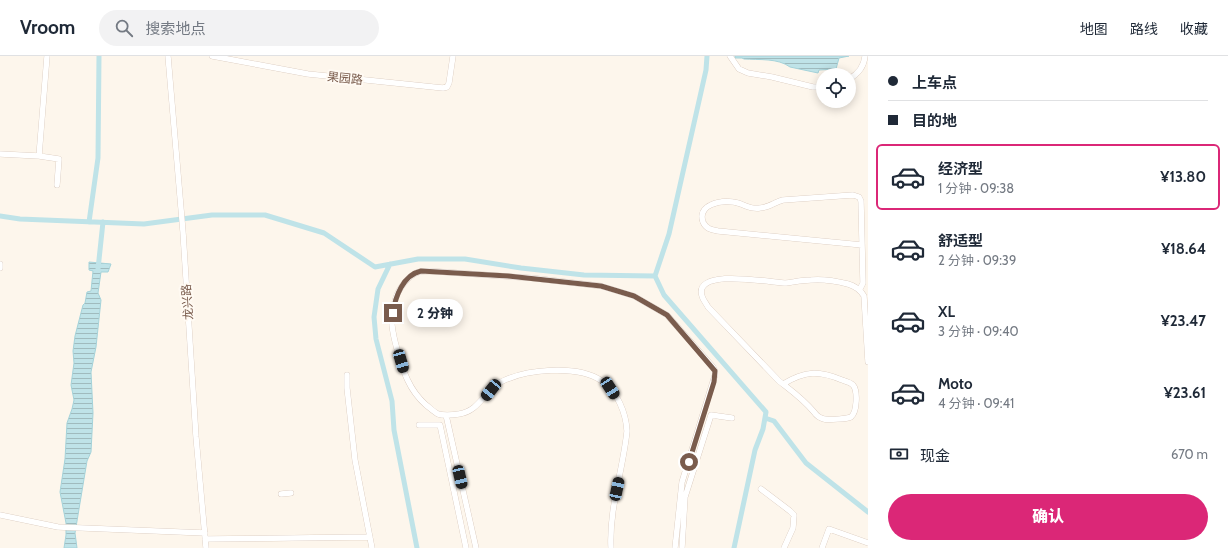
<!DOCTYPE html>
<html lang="zh">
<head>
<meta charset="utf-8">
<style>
	body { margin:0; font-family:Cabin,"Noto Sans SC",sans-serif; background:#f2f2f3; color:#1f2937; height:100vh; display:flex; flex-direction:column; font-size:15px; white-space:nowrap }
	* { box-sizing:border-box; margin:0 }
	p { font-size:13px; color:#747a83 }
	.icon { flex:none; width:22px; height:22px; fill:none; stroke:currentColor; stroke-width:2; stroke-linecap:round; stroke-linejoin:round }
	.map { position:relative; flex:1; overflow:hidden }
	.sheet { display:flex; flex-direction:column; background:#fff; width:360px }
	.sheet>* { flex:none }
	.banner { display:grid; align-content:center; height:88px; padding:0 20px; background:#fff }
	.tools { position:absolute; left:816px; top:12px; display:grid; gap:8px }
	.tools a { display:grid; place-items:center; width:40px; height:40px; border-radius:50%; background:#fff; box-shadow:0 2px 10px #0003; font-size:20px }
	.end { position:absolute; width:18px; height:18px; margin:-9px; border:5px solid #7a5c4d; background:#fff; box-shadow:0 0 0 2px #fff }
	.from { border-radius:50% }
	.bubble { position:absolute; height:28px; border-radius:14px; background:#fff; box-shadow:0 2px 10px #0003; font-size:13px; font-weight:800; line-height:28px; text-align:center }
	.car { position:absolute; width:12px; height:24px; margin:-12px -6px; border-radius:5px; box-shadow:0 0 3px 1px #0007; background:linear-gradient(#222 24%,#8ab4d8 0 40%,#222 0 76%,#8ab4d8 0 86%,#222 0) }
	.banner b { display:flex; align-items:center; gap:14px; height:38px; font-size:15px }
	.banner b+b { border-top:1px solid #e0e1e3 }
	.banner i { width:10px; height:10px; background:#1f2937 }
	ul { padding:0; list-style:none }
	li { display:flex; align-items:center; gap:12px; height:66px; margin:0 8px 6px; padding:0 12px; border:2px solid transparent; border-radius:6px }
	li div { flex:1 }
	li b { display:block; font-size:15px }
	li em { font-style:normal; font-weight:800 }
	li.active { border-color:#db2777 }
	li>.icon { width:36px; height:36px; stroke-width:1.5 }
	.pay { display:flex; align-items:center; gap:10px; height:44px; padding:0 20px; font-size:15px }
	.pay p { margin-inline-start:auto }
	.primary-button { display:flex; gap:8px; margin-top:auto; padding:8px 20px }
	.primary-button a { flex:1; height:46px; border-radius:24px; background:#db2777; color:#fff; font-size:16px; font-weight:800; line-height:46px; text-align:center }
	header { display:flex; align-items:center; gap:24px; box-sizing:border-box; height:56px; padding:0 20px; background:#fff; border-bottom:1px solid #e0e1e3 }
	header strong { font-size:19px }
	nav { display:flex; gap:22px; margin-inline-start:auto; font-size:14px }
	.search { width:280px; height:36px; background:#f2f2f3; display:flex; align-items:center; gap:10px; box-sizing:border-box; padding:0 14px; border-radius:22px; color:#747a83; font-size:15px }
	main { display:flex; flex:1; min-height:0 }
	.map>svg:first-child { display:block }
	.water { fill:url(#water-rules); stroke:#a5d3da }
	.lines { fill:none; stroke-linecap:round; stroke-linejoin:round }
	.canal { stroke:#bfe3e8; stroke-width:5 }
	.minor-casing { stroke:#d1beb0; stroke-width:6 }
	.minor { stroke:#fff; stroke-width:5.5 }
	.route { stroke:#7a5c4d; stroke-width:5 }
	.labels { text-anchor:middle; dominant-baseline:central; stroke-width:4; stroke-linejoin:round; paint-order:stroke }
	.street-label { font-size:12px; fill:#7a5c4d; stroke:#fffaf3 }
</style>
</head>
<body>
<header>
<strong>Vroom</strong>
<div class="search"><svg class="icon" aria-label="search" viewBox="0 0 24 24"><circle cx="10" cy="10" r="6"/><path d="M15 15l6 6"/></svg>搜索地点</div>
<nav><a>地图</a><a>路线</a><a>收藏</a></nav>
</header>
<main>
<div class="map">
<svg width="868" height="492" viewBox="0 0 868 492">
	<defs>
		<pattern id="water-rules" width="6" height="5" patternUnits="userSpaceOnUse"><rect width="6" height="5" fill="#bfe3e8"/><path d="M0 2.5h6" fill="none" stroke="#a0bbbe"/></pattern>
	</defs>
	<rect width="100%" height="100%" fill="#fdf6ec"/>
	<path class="water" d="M735,0H849L839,2L836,13L819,14L818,17L790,11C778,2 759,4 744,3L742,2H735Z
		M89,206L111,208L108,216H101L98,237L101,244L96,291L91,316L93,357L91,396L87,405L75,477L77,492H64L66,479V467L60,436L65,403L67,367L72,353L74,344L71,329L74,307L73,295L75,280L83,249L85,247L87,236L91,235L93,215L89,214Z"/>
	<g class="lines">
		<path class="canal" d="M707,0L706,14L669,178L655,220L664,239L766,356L763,373L755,394L734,492
			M0,160L20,163L144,168L212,159H265L324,177L375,211L418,203H465L521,212L584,219L655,220
			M89,166L98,102L99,0
			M390,208L378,233L374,261L376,283L392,345L394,374L417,492
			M98,213L103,166
			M765,362L774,365L806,407L868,456"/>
		<g class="minor-casing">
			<path id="minor" d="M168,0L183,176L196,381L206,492
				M212,0L308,18L443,32L447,31L449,27L453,0
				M730,0L739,13L748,17L772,21L813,31H823
				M849,23C858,18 864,11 865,0
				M0,98L39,100L47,0
				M39,100L59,103L57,129
				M0,208V212
				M860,233L863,227L861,145L859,141L853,139L783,144C775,146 768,152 760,152C749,154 743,147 733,146C720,144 697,149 703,166C706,173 712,174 718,175L862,189
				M347,319V332L355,404L372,492
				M783,328C805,315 818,314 842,324C845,325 850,326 853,329C858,335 857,356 851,361C847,363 828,364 824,363C820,362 816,359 814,356C802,342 793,336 779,325L708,251C706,247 703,244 702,240C693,211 773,227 786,227C794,226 802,224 811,224C822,223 836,225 848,228C855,230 860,233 864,240L868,306
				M446,359L476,492
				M419,369H440L466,492
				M761,433L790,455L794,459L793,472L784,492
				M281,438L291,437
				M0,459L58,471L205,477
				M205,483L370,481
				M611,492C609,452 623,414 627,375C626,357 617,335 602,325C577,308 524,313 499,327C484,336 479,355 459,358C453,359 445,360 438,358C434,356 430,352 426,349C409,334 403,315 397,293C395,286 393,278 392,269C392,262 393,253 395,245C397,235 407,221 416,217C420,215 424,215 428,215L531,222L601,230L634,240L667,259L713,311L715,315V319L682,426L675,492
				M682,492L685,441L711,359L732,362
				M822,492L829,473L868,487"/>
		</g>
		<use href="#minor" class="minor"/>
	</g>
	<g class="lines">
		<path class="route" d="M393,257C395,241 403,219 421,215L508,220L601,230L634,240L667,259L715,315L714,326L689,406"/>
	</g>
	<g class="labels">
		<g class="street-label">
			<text transform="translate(345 22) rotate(6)">果园路</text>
			<text transform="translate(187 246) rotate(-94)">龙兴路</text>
		</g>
	</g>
</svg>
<div class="tools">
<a><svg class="icon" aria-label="locate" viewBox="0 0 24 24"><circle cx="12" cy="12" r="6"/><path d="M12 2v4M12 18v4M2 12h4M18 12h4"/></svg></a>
</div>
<i class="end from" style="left:689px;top:406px"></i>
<i class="end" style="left:393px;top:257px"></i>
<div class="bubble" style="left:407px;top:243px;width:56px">2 分钟</div>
<i class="car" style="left:401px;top:305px;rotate:164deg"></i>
<i class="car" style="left:610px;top:332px;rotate:147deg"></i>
<i class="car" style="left:491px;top:334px;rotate:219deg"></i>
<i class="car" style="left:460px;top:421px;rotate:167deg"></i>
<i class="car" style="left:617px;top:433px;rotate:12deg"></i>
</div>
<section class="sheet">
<div class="banner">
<b><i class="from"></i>上车点</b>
<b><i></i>目的地</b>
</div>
<ul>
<li class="active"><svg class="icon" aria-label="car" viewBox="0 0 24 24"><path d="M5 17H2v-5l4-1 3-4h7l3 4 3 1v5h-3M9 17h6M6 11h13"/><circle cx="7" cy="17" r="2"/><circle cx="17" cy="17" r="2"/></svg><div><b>经济型</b><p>1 分钟 · 09:38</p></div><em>¥13.80</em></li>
<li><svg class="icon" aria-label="car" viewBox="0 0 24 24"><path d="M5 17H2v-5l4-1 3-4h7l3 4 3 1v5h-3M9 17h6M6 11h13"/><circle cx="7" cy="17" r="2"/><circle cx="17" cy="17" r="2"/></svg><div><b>舒适型</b><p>2 分钟 · 09:39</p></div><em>¥18.64</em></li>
<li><svg class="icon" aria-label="car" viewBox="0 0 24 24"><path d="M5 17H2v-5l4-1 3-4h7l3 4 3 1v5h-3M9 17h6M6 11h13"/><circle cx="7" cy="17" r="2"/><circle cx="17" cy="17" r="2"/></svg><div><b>XL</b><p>3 分钟 · 09:40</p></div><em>¥23.47</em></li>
<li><svg class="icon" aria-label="car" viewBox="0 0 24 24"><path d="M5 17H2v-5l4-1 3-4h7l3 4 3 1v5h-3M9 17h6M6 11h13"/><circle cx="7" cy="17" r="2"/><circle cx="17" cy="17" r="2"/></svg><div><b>Moto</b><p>4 分钟 · 09:41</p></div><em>¥23.61</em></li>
</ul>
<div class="pay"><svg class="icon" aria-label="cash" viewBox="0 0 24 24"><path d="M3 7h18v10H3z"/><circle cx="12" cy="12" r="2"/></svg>现金<p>670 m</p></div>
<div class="primary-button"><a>确认</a></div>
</section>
</main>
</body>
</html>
